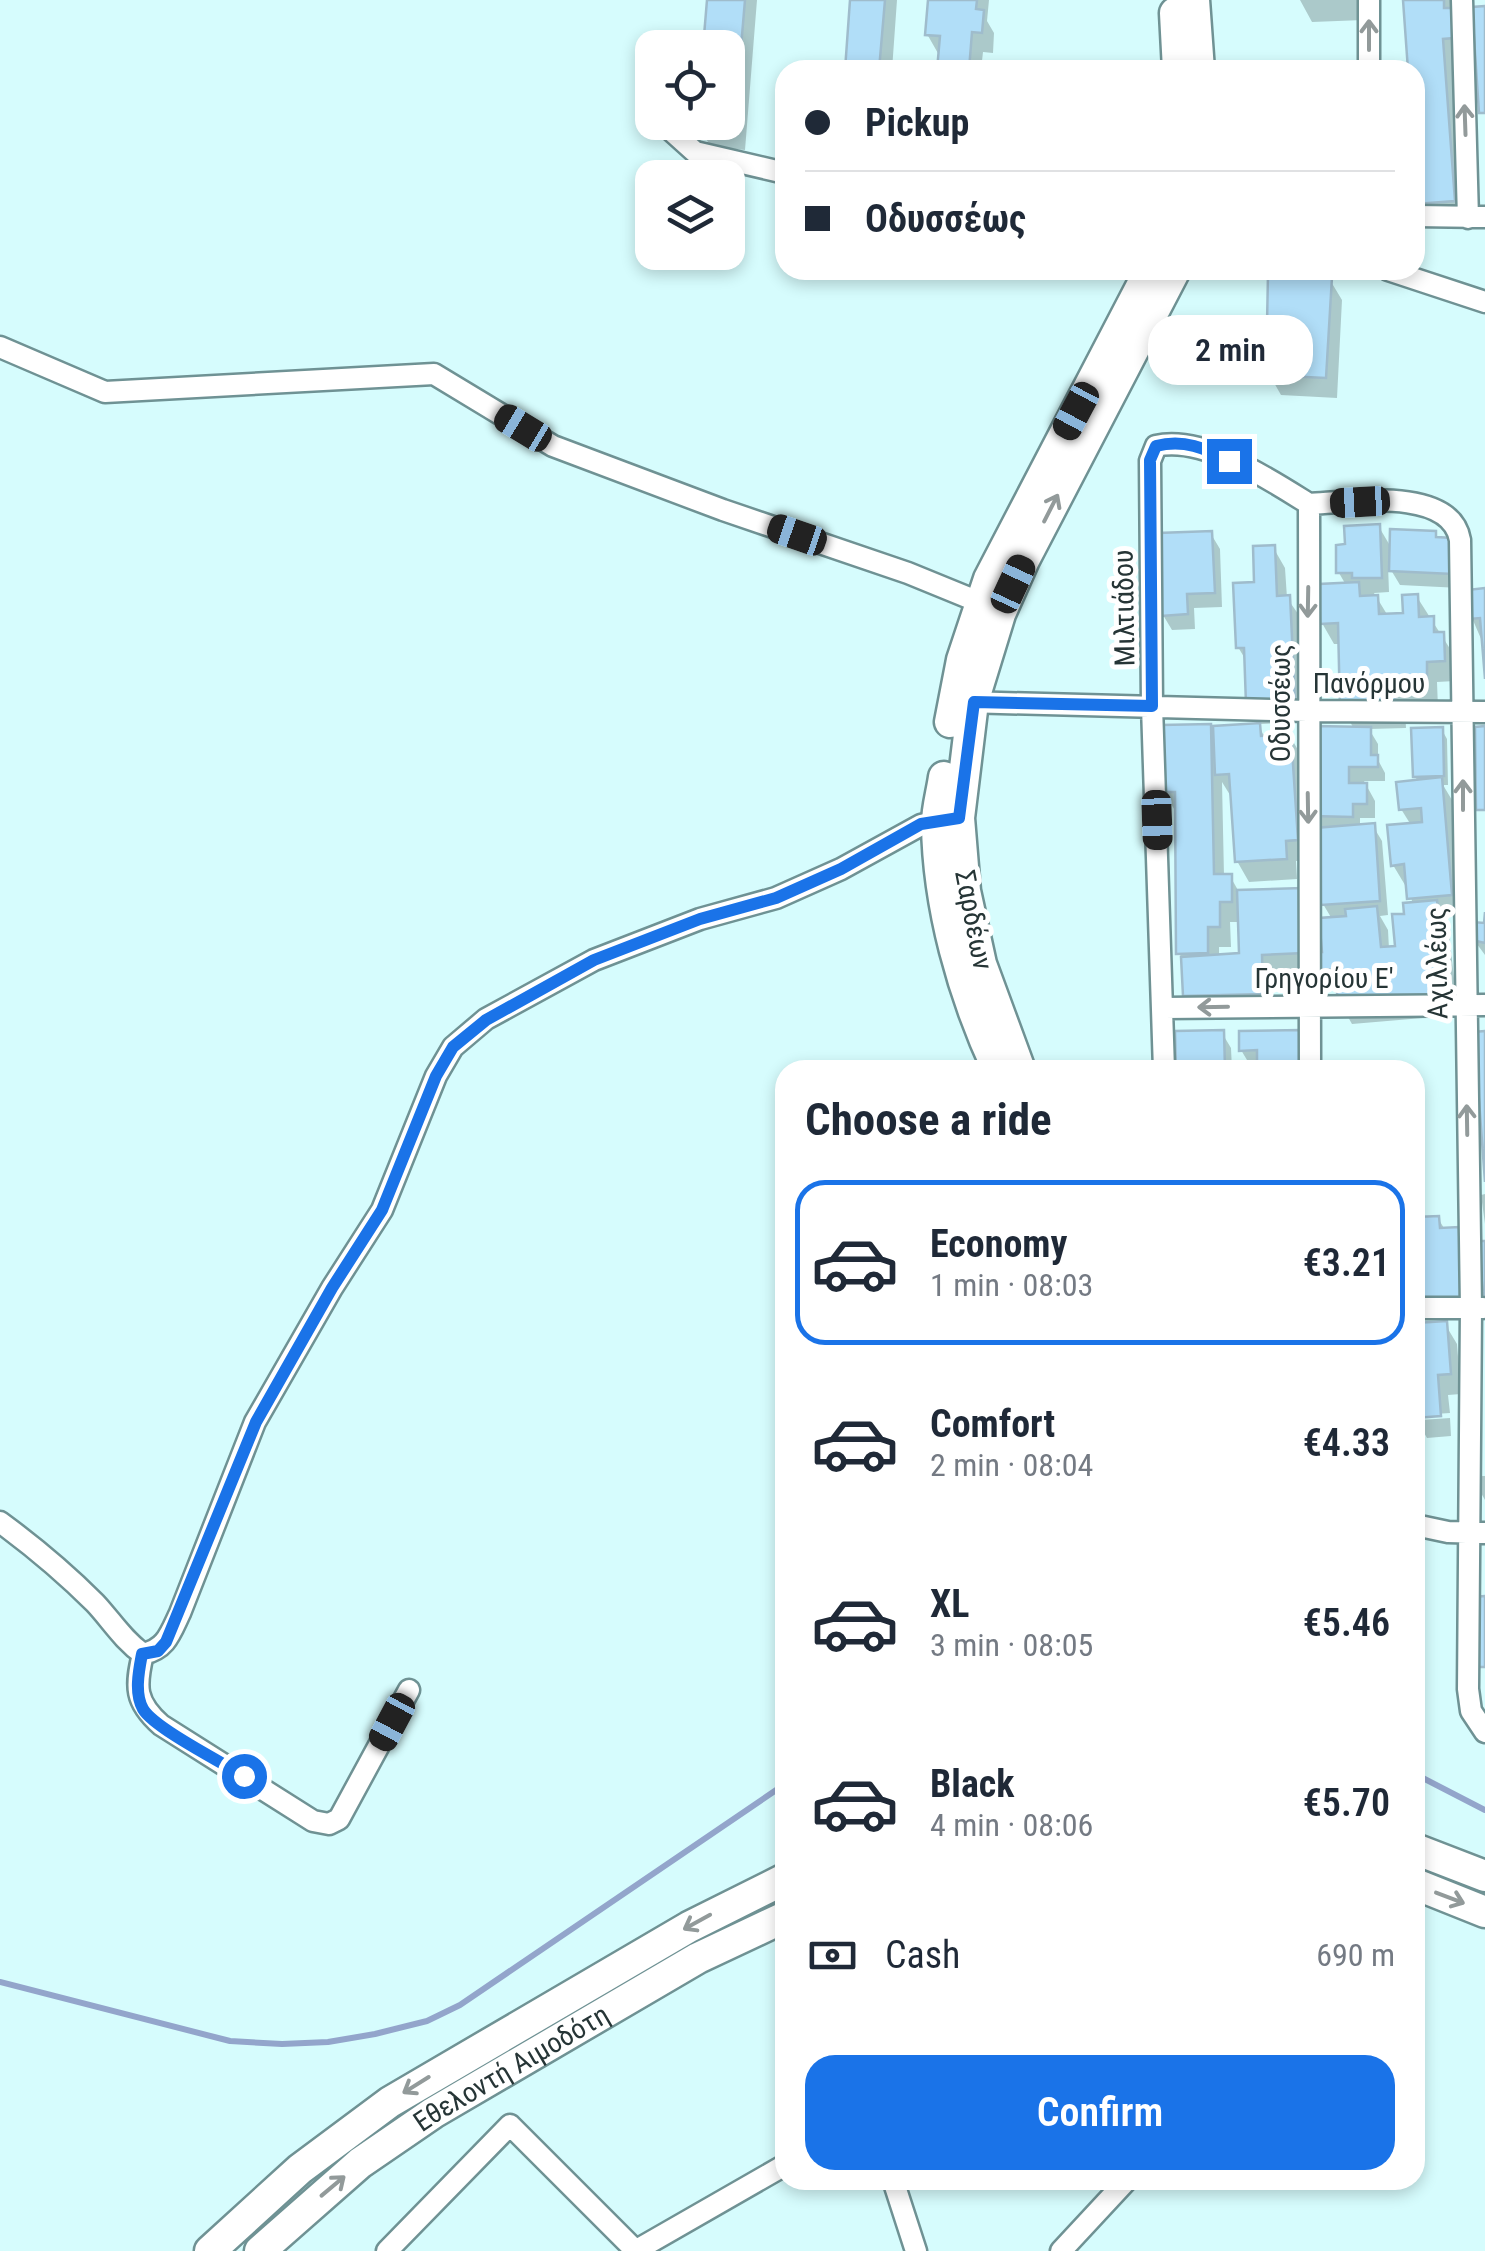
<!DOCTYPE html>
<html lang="en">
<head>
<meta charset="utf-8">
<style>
	body { margin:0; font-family:"Roboto Condensed",sans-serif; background:#f2f2f3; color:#1f2937; height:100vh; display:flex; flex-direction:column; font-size:38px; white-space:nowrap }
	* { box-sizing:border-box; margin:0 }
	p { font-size:32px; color:#747a83 }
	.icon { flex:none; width:55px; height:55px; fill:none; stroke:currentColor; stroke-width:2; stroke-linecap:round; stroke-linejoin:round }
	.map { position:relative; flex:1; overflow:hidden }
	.panel { position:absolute; left:775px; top:1060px; width:650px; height:1130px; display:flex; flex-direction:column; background:#fff; border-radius:30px; box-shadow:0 5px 15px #0003 }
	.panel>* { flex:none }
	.hud { position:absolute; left:775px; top:60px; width:650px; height:220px; border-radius:30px; box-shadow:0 5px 15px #0003; display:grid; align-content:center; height:220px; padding:0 30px; background:#fff }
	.buttons { position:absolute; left:635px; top:30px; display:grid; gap:20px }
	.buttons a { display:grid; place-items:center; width:110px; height:110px; border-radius:20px; background:#fff; box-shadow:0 5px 15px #0003; font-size:50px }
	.end { position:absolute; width:45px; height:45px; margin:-22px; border:12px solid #1a73e8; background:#fff; box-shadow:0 0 0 5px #fff }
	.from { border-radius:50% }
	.bubble { position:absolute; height:70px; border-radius:30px; background:#fff; box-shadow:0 5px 15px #0003; font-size:32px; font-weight:600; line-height:70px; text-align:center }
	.car { position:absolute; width:30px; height:60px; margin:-30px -15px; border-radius:12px; box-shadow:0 0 8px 2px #0007; background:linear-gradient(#222 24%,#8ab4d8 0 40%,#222 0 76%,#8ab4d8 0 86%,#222 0) }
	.hud b { display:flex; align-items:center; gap:35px; height:95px; font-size:38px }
	.hud b+b { border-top:2px solid #e0e1e3 }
	.hud i { width:25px; height:25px; background:#1f2937 }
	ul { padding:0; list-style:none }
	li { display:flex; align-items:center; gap:30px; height:165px; margin:0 20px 15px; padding:0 10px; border:5px solid transparent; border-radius:30px }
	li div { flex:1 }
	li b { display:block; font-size:38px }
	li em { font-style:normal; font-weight:600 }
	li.active { border-color:#1a73e8 }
	li>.icon { width:90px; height:90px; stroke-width:1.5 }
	h2 { padding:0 30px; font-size:45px; line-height:120px }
	.pay { display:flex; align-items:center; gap:25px; height:110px; padding:0 30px; font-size:38px }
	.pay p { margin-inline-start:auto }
	.button { display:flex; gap:20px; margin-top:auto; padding:20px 30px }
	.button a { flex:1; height:115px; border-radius:30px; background:#1a73e8; color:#fff; font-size:40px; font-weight:600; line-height:115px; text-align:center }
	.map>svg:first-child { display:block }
	.shadow { fill:#0003; fill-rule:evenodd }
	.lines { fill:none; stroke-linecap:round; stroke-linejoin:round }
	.stream { stroke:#93a5cb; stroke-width:6 }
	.building { fill:#b1def8; stroke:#9fbccc; stroke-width:2.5 }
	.street-casing { stroke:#6f9294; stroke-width:25 }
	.secondary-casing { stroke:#6f9294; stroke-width:35 }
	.street { stroke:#fff; stroke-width:20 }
	.secondary { stroke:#fff; stroke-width:30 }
	.oneway { stroke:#929a9a }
	.route { stroke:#1a73e8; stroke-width:12 }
	.labels { text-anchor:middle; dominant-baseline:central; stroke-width:10; stroke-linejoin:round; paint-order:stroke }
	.street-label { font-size:28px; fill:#263536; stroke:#fff }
</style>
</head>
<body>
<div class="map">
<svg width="1485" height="2251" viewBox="0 0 1485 2251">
	<rect width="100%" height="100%" fill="#d6fcfd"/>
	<path class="shadow" d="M709,0H757L745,150L711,147L699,127L728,122V48Z
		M853,0H897L892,70H847Z
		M930,0H989L987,21L994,33L993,53L983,52L981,70H939V55L927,34Z
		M1363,0V20L1312,22L1300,0Z
		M1405,0H1452L1464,58L1454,59L1466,221L1415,225V70H1410Z
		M1330,280L1342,300L1337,398L1281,395L1269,374Z
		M1379,527L1392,549L1435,533L1460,588L1400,585L1388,565L1389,592L1374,593L1388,616H1405L1417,597L1454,655L1455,681L1437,682L1438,708L1405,709L1406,728L1369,729L1378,744V760L1385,773V781H1364L1375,801V818H1360V827L1373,826L1382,841L1388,915L1380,916L1388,930L1389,949L1397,948L1413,905L1408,885H1405L1393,865L1411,825L1401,809L1418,782L1415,776L1442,730L1447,739L1448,785H1443L1452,800L1463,915L1444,917L1448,923L1458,1015L1352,1024L1340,1003L1339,990H1333L1321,970L1332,919L1323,904V830L1315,816L1354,729L1343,709L1341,644H1334L1322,623L1346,585L1339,573L1347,547Z
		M1211,534L1220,549L1222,607L1194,608L1195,629L1172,630L1163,615Z
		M1273,547L1285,568L1287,598L1301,618L1305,722L1261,724L1249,703L1247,662L1238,647L1257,584Z
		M1485,591V648L1472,618Z
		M1259,726L1265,738L1290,736L1302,757L1308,860L1296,861L1297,879L1249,882L1237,861L1233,795H1230L1222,782L1224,876H1230L1239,892L1301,890L1315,973L1272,975L1274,1014L1197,1016L1185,995L1184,962L1179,953L1177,814L1164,792V727ZM1230,922H1240L1241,955L1219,957V947H1231Z
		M1485,925V955L1474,940Z
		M1299,1032L1260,1070V1065H1250L1241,1050Z
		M1222,1033L1231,1048L1232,1070H1178Z
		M1485,1194V1224L1481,1195Z
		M1438,1218L1445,1230L1458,1229L1467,1245L1469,1318L1419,1319L1415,1313V1219Z
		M1445,1324L1457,1344L1461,1394L1448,1395L1450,1413L1421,1415V1420L1450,1418L1451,1436L1427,1438L1419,1424L1423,1481L1415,1482V1326Z
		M1480,1476H1485V1500L1481,1493Z"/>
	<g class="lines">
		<path class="stream" d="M1415,1774L1485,1810
			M0,1982L230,2041L282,2044L328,2042L375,2034L427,2021L460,2005L785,1784"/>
	</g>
	<path class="building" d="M707,0H745L734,130L697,127V122H728V48H703Z
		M850,0H885L879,70H845Z
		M928,0H977L976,9L984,10L982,33L972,32L969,70H937L940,36L925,35Z
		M1403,0H1444V8H1451L1454,38L1443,39L1455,201L1415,204V70H1408Z
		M1485,6V113H1479L1472,7Z
		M1268,274L1332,277L1326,378L1266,375Z
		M1380,524L1382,578H1352V573H1336V545L1345,544L1344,526Z
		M1390,529L1436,531V537L1454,538L1453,574L1389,571Z
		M1212,531L1215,593L1187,594L1188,614L1161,616L1158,533Z
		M1275,545L1277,596L1290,595L1295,702L1246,704L1244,648H1236L1233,583L1254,582L1253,546Z
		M1359,582L1360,596L1378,595L1379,614L1403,613L1402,595L1418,594L1419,617L1434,616V632H1444L1445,661L1427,662V688L1395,689V708L1340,710L1338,623L1320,624L1319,584Z
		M1485,588V679L1480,618L1469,619L1467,590Z
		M1260,723L1261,736L1291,734L1298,840L1286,841L1287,859L1235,862L1229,774L1215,775L1213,726Z
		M1211,724L1214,874H1232V902H1220V927H1208V953L1176,954L1175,792H1162L1161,725Z
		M1314,726L1371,727V755H1378V767H1349V783H1367V804H1353V817L1312,816Z
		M1485,726V810H1476L1475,727Z
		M1443,727L1444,776L1413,777L1411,728Z
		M1442,777L1452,895L1407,899L1404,864L1391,866L1387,825L1422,822L1421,808L1399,810L1396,782Z
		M1375,823L1380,901L1321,905L1315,828Z
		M1302,888L1304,953L1262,955L1263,994L1183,996L1181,957L1239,953L1237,890Z
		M1437,900L1448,995L1338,1004L1335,969L1319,970L1317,952H1322L1319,918L1346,916L1345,909L1377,906L1381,947L1395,946L1392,914H1404L1403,903Z
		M1485,912V943L1472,940L1473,922L1484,923Z
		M1224,1030L1225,1070H1176L1175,1031Z
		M1301,1030V1070H1257V1050L1239,1051V1031Z
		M1485,1031V1182L1474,1032Z
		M1439,1216L1440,1228L1459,1227L1461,1303L1415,1304V1217Z
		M1479,1241H1485V1298H1483Z
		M1447,1321L1451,1374L1438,1375L1441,1416L1415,1418V1323Z
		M1485,1596V1667H1477L1474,1597Z"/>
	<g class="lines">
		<g class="street-casing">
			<path id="street" d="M1462,0L1468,218
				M1369,70V0
				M665,125L695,152L785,173
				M1415,216L1485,217
				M1388,270L1485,302
				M0,347L105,392L434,374L553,446L723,510L908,573L979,602
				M1309,504C1349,502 1451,486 1460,540L1471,1308L1468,1689L1471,1711L1485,1732
				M1309,504L1310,1070
				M965,702L1307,711L1485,712
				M1164,1008L1485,1005
				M1164,1070L1152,706L1150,461L1156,446C1203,435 1269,479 1309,504
				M1415,1308H1483
				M0,1522C34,1547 65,1573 95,1603C111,1620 123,1640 143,1654C166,1649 170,1634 180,1613L255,1422L332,1288L382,1210L436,1076L453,1047L486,1019L594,960L700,919L776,898L841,869L921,825L947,819
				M1415,1525L1448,1532L1485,1533
				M143,1654C135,1687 135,1702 161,1725L313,1821L329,1824L339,1819L409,1690
				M893,2180L916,2251
				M387,2251L510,2125L636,2251
				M635,2251L785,2165
				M1061,2251L1127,2180"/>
		</g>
		<g class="secondary-casing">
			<g id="secondary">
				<path d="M1194,0L1199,70"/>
				<path d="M1175,13L1178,70"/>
				<path d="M950,722L962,660L989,579L1150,270"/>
				<path d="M944,777C942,792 937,808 937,823C938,907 963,995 998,1070"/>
				<path d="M1020,1070L981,964L965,891L959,818L973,702L1000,614L1024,560L1175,270"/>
				<path d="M1415,1849L1485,1876"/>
				<path d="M1415,1884L1485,1912"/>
				<path d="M210,2251L300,2169L390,2102L689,1927L785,1879"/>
				<path id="s1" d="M260,2251L360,2163L433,2113L698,1958L785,1917"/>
			</g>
		</g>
		<use href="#street" class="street"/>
		<use href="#secondary" class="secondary"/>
	</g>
	<defs><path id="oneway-shaft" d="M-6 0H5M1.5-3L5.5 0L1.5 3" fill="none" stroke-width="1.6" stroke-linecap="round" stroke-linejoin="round" transform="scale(2.5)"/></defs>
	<g class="oneway">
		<use href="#oneway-shaft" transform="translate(1369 35) rotate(-90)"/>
		<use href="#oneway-shaft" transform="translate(1465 120) rotate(-92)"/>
		<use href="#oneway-shaft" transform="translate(1051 508) rotate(-63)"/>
		<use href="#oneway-shaft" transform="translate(1308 602) rotate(91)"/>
		<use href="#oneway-shaft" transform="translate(1463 795) rotate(-90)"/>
		<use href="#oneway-shaft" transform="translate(1308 808) rotate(89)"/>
		<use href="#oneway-shaft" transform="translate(1213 1007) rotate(179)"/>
		<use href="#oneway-shaft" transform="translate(1467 1120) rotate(-91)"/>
		<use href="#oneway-shaft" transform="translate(1450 1898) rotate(21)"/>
		<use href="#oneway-shaft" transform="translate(697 1922) rotate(151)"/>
		<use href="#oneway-shaft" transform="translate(416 2085) rotate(148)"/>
		<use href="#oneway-shaft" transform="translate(333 2186) rotate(-40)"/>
	</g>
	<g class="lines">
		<path class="route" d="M244,1776C223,1763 154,1728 143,1709C134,1693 139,1670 142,1654L158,1651L166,1642L256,1422L332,1288L382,1210L436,1076L453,1047L486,1020L594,960L700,919L776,898L841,869L921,824L959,818L974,702L1152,706L1150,460L1156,446C1184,439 1205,448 1229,461"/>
	</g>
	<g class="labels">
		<g class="street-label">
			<text transform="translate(1124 608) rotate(-91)">Μιλτιάδου</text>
			<text x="1369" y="683">Πανόρμου</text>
			<text transform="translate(1280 703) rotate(-90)">Οδυσσέως</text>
			<text transform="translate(974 920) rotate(79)">Σαρδέων</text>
			<text transform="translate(1437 963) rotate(-91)">Αχιλλέως</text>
			<text x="1324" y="978">Γρηγορίου Ε'</text>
			<text stroke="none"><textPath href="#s1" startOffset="312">Εθελοντή Αιμοδότη</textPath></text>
		</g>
	</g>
</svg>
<div class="buttons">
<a><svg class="icon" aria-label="locate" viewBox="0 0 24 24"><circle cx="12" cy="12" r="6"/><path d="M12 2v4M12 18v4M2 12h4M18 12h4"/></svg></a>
<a><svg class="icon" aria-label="layers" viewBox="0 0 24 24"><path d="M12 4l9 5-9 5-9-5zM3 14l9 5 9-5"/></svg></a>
</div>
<i class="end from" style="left:244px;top:1776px"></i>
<i class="end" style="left:1229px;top:461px"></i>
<div class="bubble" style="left:1148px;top:315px;width:165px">2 min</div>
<i class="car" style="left:1076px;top:411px;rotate:208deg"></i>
<i class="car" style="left:523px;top:428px;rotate:301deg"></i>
<i class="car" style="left:1360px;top:502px;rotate:267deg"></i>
<i class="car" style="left:797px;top:535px;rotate:289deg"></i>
<i class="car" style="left:1013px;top:584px;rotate:25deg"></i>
<i class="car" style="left:1157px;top:820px;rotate:178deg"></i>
<i class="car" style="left:392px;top:1722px;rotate:208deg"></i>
<div class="hud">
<b><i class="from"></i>Pickup</b>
<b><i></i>Οδυσσέως</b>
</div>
<section class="panel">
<h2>Choose a ride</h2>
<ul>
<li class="active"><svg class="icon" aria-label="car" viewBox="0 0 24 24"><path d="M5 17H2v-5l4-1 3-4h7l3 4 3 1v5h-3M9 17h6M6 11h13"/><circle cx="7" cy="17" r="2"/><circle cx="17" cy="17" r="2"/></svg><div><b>Economy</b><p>1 min · 08:03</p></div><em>€3.21</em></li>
<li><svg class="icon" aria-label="car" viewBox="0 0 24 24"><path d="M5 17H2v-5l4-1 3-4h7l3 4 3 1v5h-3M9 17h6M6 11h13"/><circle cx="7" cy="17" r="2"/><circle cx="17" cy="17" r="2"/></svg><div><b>Comfort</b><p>2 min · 08:04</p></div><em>€4.33</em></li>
<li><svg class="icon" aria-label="car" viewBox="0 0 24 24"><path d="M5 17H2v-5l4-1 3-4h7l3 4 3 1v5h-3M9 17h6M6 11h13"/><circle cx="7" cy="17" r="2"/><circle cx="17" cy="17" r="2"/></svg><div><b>XL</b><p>3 min · 08:05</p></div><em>€5.46</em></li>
<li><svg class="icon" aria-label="car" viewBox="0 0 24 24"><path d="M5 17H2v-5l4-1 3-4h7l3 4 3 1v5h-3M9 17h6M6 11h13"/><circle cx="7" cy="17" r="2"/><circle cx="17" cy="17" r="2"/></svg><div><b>Black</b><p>4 min · 08:06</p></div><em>€5.70</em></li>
</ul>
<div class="pay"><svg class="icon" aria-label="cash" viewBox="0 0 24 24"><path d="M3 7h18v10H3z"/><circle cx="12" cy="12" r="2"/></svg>Cash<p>690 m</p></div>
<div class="button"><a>Confirm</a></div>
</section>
</div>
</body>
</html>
